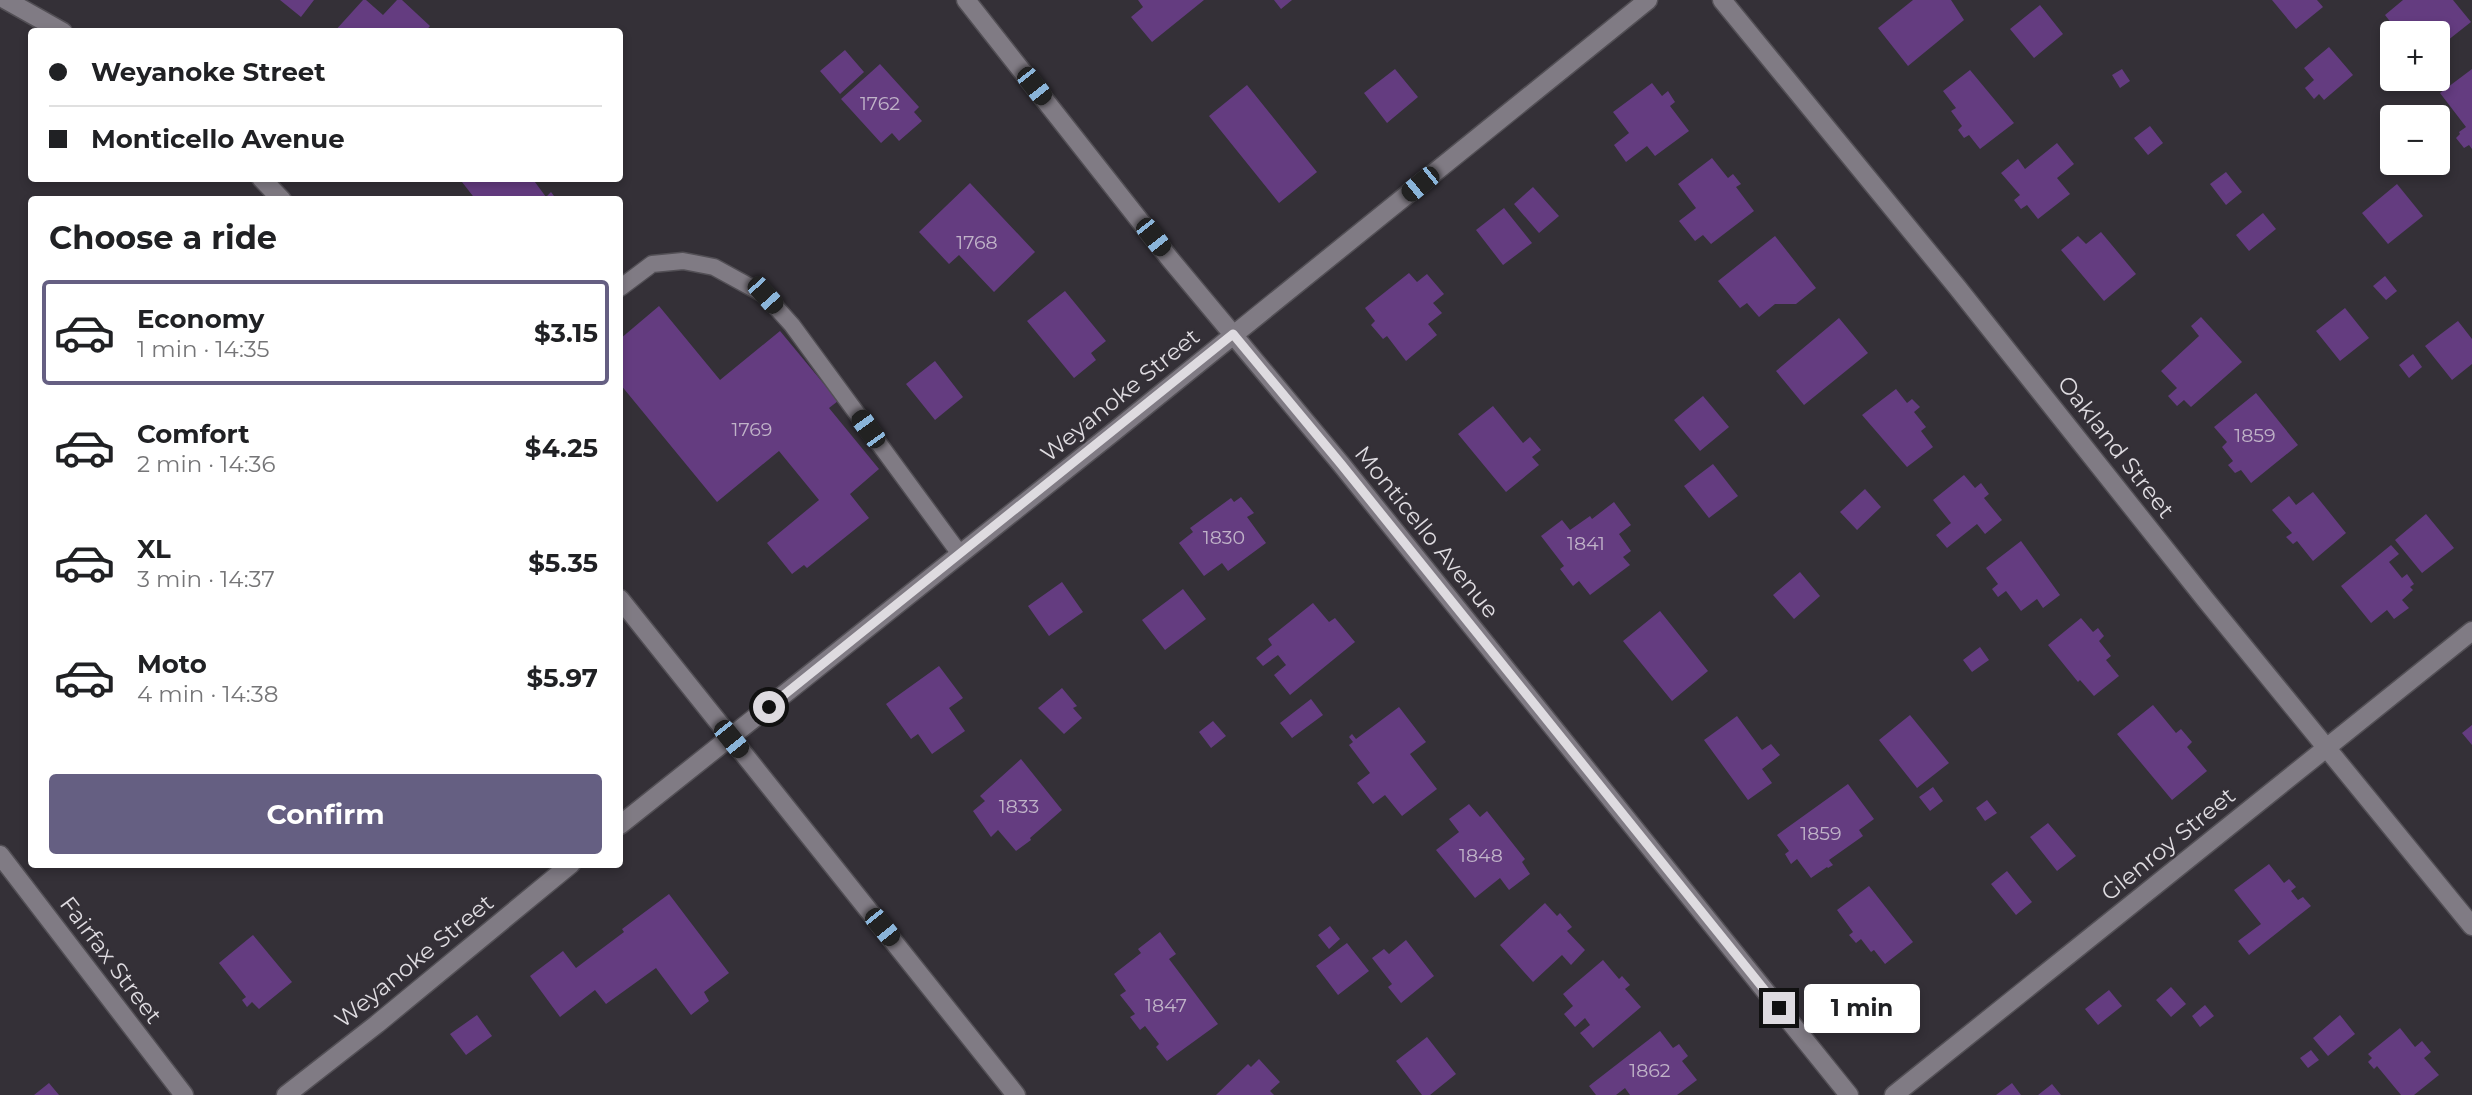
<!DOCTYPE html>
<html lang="en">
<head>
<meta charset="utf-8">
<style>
	body { margin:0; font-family:Montserrat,sans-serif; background:#f6f6f6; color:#202124; height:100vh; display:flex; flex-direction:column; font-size:26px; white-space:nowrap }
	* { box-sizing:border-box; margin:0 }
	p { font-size:23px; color:#757577 }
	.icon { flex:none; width:38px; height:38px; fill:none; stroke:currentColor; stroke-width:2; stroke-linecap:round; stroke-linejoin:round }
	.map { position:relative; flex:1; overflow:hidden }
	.side { position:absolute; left:28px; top:196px; width:595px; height:672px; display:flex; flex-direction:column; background:#fff; border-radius:7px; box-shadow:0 4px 10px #0003 }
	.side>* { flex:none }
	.banner { position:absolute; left:28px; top:28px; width:595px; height:154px; border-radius:7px; box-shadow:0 4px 10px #0003; display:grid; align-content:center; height:154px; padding:0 21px; background:#fff }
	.fabs { position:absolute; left:2380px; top:21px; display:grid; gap:14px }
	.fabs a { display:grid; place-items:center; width:70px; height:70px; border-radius:7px; background:#fff; box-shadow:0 4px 10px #0003; font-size:35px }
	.end { position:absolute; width:32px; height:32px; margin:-16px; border:9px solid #dedbe0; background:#111; box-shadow:0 0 0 4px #111 }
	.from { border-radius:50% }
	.bubble { position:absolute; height:49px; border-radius:7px; background:#fff; box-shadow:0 4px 10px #0003; font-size:23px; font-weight:700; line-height:49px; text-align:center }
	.car { position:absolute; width:21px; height:42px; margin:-21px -10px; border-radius:9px; box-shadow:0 0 5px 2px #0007; background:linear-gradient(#222 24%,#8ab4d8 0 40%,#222 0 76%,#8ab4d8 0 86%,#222 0) }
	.banner b { display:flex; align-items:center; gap:24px; height:66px; font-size:26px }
	.banner b+b { border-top:2px solid #e0e0e0 }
	.banner i { width:18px; height:18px; background:#202124 }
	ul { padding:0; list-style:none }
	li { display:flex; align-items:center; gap:21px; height:105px; margin:0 14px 10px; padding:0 7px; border:4px solid transparent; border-radius:7px }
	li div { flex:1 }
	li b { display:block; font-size:26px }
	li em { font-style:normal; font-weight:700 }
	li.selected { border-color:#655f82 }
	li>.icon { width:63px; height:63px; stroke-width:1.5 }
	h2 { padding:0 21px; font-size:32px; line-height:84px }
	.primary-button { display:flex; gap:14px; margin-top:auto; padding:14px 21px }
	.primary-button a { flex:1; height:80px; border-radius:7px; background:#655f82; color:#fff; font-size:28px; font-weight:700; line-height:80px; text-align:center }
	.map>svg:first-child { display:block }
	.building { fill:#643c80 }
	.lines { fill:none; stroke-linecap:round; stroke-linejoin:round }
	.service-casing { stroke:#524f55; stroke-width:19 }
	.minor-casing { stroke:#524f55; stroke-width:21 }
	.secondary-casing { stroke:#524f55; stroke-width:21 }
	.service { stroke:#807b84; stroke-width:16 }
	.minor { stroke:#807b84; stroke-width:18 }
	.secondary { stroke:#807b84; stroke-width:18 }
	.route { stroke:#dedbe0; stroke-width:9 }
	.labels { text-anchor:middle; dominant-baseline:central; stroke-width:5; stroke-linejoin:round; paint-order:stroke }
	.number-label { font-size:19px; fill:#c0b3c8 }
	.street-label { font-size:23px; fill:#dedbe0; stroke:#343037 }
</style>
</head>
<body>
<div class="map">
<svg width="2472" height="1095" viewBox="0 0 2472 1095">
	<rect width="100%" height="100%" fill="#343037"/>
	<path class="building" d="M280,0H314L301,17Z
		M363,0H366L383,15L397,0H402L430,26L425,32H334Z
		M1138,0H1204L1152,42L1131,17L1143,7Z
		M1274,0H1292L1281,9Z
		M1913,0H1951L1964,20L1908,66L1878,28Z
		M2272,0H2317L2323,7L2296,29Z
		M2403,0H2453L2471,22L2438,48V33H2425L2419,26L2410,33H2399L2385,15Z
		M2040,5L2063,34L2034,58L2010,29Z
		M2329,47L2353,75L2324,100L2319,94L2314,99L2305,88L2314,80L2304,68Z
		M845,50L864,72L840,94L820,71Z
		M880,64L919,107L914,112L922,121L899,141L892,133L881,143L841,99Z
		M1395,69L1418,97L1387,123L1364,93Z
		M2122,69L2130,81L2120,88L2112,75Z
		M2472,69V149L2469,145L2464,148L2456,138L2460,134L2459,132L2466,127L2440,93Z
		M1970,70L2014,123L1980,149L1969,135L1964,138L1958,130L1962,126L1951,111L1956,108L1943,91Z
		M1652,83L1662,96L1668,91L1675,102L1670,106L1689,131L1655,156L1647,146L1626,162L1614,145L1629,133L1613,112Z
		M1247,85L1317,172L1279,203L1209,116Z
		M2150,126L2163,143L2148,155L2134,138Z
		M2057,143L2074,164L2057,178L2070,194L2038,219L2027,205L2021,209L2014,200L2020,195L2001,173L2018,159L2025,169Z
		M1712,158L1728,178L1733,174L1741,184L1736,187L1754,211L1711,244L1703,235L1695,241L1679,221L1696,208L1678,184Z
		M2226,172L2242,192L2226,205L2210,184Z
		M467,178H532L546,197L551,192L557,200H476L462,182Z
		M970,183L1035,252L994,292L959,255L949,264L919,232Z
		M2397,184L2423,216L2388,244L2362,213Z
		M1533,187L1559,216L1539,233L1514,204Z
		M1504,208L1532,243L1503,265L1476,230Z
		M2263,213L2276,229L2249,251L2236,235Z
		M2101,232L2136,274L2104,301L2061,250L2078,236L2086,244Z
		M1775,236L1816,288L1796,304H1775L1759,317L1747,303L1740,308L1718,281Z
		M1409,273L1417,282L1427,274L1444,294L1433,303L1442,313L1428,324L1437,335L1406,361L1387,336L1383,339L1371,325L1375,321L1365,308Z
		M2385,276L2397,291L2386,300L2373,286Z
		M1065,291L1106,341L1091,353L1096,360L1074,378L1027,321Z
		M659,306L720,380L780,331L838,401L829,408L879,469L850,494L869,518L807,568L804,565L792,574L767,543L819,500L779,451L717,502L620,384V339Z
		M2345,308L2369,338L2340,361L2316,331Z
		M2201,317L2242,362L2191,407L2184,400L2177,406L2168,396L2177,388L2161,371L2199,336L2191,326Z
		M1839,318L1868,353L1804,405L1776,371Z
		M2458,321L2472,339V364L2452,380L2425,346Z
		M2413,354L2422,367L2409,378L2399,365Z
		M935,361L963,397L935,420L906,384Z
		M1896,389L1907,403L1912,399L1920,407L1914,412L1926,427L1921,431L1933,447L1907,467L1862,415Z
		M2256,393L2298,445L2251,483L2241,470L2235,473L2228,465L2233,461L2222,447L2227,442L2214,427Z
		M1703,396L1729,427L1700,451L1674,420Z
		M1493,406L1523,443L1530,437L1541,450L1532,457L1539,465L1506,492L1458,434Z
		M1713,464L1738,496L1709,518L1684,486Z
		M1964,475L1975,488L1981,483L1989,494L1984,498L2002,520L1985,534L1977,524L1947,548L1936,535L1951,523L1933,500Z
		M1865,489L1881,507L1857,530L1840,512Z
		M2313,492L2346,533L2313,561L2297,541L2293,544L2286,537L2292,533L2272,510L2289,496L2296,505Z
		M1241,497L1254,513L1247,517L1266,543L1228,571L1222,563L1204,576L1179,543L1193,532L1190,528L1231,498L1234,502Z
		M1614,502L1631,525L1619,534L1631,551L1623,557L1630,565L1590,595L1579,581L1573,586L1560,569L1564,566L1541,536L1562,520L1570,530L1590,516L1592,519Z
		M2426,514L2454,548L2422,573L2395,540Z
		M2021,541L2060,595L2043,608L2037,599L2021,611L2006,591L1998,597L1992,589L1998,584L1986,568Z
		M2391,545L2399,554L2389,562L2402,578L2407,574L2414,584L2410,587L2413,590L2402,600L2409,608L2394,619L2387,610L2371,623L2341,586Z
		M1800,572L1820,596L1794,619L1773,595Z
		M1062,582L1083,612L1049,636L1028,606Z
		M1183,589L1206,619L1165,650L1142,620Z
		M1313,603L1329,622L1335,618L1355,642L1290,695L1274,675L1286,665L1278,655L1263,666L1256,658L1272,645L1268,639Z
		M1660,611L1708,671L1672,701L1623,641Z
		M2081,618L2093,632L2098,628L2104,636L2099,641L2111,656L2106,660L2119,676L2094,696L2080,680L2078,682L2048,645Z
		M1980,647L1989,660L1972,672L1963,660Z
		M939,666L963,698L949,708L965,731L932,754L918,734L911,739L886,704Z
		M1062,688L1077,706L1073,708L1082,718L1064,734L1038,708Z
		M1311,699L1323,715L1292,738L1280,723Z
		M2153,705L2176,733L2181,729L2192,742L2187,747L2207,771L2172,800L2117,734Z
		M1399,707L1426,742L1410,754L1437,789L1402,816L1385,795L1373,804L1357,783L1370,773L1349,745L1353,742L1349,737L1352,734L1356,739Z
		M1910,715L1949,763L1917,788L1879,740Z
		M1737,716L1762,750L1771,744L1780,755L1762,769L1772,783L1748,800L1704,740Z
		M1213,721L1226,736L1211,748L1199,732Z
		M2472,725V745L2462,733Z
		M1021,759L1062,810L1030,838L1031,840L1016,851L998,830L991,837L973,811L985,801L980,796Z
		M1848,784L1874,819L1859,830L1863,836L1829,860L1833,865L1828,868L1827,867L1811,878L1797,859L1791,864L1785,854L1789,851L1777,835Z
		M1933,787L1943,801L1930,811L1919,797Z
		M1987,800L1997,813L1985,821L1976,808Z
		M1469,804L1480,817L1487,811L1525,859L1522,862L1530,874L1509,890L1500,878L1475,898L1436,850L1459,832L1449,819Z
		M2048,823L2076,856L2057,871L2030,837Z
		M2269,864L2284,883L2289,879L2296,887L2291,891L2298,900L2303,897L2311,906L2249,955L2238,941L2261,924L2234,890Z
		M2007,871L2032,902L2016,915L1991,884Z
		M1869,886L1913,942L1885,964L1874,950L1871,952L1861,939L1856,943L1849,935L1853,932L1837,910Z
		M669,894L729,973L704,992L709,1001L691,1015L656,968L606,1004L595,990L560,1017L530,976L563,951L576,968L624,932L622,929Z
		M1545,903L1557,916L1560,913L1572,927L1567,931L1585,950L1571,965L1562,955L1533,982L1500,945Z
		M1330,926L1340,939L1329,949L1318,935Z
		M1160,932L1176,954L1169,959L1218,1024L1167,1061L1156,1047L1159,1044L1145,1026L1140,1030L1130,1017L1135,1014L1120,995L1126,991L1114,974L1141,953L1138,949Z
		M253,935L292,982L259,1009L252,1002L247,1007L242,1000L246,997L219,963Z
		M1406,940L1434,976L1401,1003L1388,987L1392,984L1372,958L1384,949L1389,954Z
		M1347,943L1369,971L1338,995L1316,966Z
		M1603,960L1619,979L1622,976L1630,985L1625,989L1641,1007L1593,1048L1580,1033L1590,1025L1585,1018L1575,1027L1564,1014L1573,1006L1563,994Z
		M2171,987L2186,1004L2171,1017L2156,1000Z
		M2109,990L2122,1006L2098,1025L2085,1009Z
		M2205,1005L2214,1016L2200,1027L2192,1016Z
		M477,1015L492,1036L466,1055L450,1034Z
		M2340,1015L2355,1034L2328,1056L2313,1038Z
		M2400,1028L2415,1047L2422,1041L2431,1052L2424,1058L2439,1075L2414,1095H2401L2377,1066L2374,1069L2368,1062L2372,1058L2368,1054Z
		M1660,1031L1673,1048L1679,1044L1688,1056L1682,1061L1697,1080L1677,1095H1630L1625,1088L1616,1095H1596L1589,1086Z
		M1427,1037L1456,1074L1430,1095H1422L1396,1061Z
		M2311,1050L2319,1060L2308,1068L2300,1058Z
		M1259,1059L1280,1082L1270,1091L1274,1095H1216L1248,1064L1251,1067Z
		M49,1083L59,1095H34Z
		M2012,1083L2021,1095H1996Z
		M2052,1084L2061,1095H2038Z"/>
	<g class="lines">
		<g class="service-casing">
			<path id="service" d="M620,288L652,264L683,261L714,267L765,295L792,325L960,554"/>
		</g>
		<g class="minor-casing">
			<path id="minor" d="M966,0L1170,259L1341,464L1849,1095
				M1722,0L1957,287L2205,599L2472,926
				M620,825L1111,434L1648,0
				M0,855L184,1095
				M286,1095L377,1024L571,864
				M1894,1095L2472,631"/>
		</g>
		<g class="secondary-casing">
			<path id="secondary" d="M6,0L63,32
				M261,178L282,200
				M620,599L1016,1095"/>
		</g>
		<use href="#service" class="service"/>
		<use href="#minor" class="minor"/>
		<use href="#secondary" class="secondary"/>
	</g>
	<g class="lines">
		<path class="route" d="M769,707L1233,334L1341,464L1779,1008"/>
	</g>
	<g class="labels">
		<g class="number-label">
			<text x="880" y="103">1762</text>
			<text x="977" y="242">1768</text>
			<text x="752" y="429">1769</text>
			<text x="2255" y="435">1859</text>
			<text x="1224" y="537">1830</text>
			<text x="1586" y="543">1841</text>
			<text x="1019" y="806">1833</text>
			<text x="1821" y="833">1859</text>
			<text x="1481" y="855">1848</text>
			<text x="1166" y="1005">1847</text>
			<text x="1650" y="1070">1862</text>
		</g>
		<g class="street-label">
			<text transform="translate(1120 395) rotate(-39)">Weyanoke Street</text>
			<text transform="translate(2116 447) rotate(52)">Oakland Street</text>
			<text transform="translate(1427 532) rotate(51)">Monticello Avenue</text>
			<text transform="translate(2168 844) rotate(-39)">Glenroy Street</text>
			<text transform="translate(111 960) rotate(53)">Fairfax Street</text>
			<text transform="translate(414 961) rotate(-39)">Weyanoke Street</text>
		</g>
	</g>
</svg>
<div class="fabs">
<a>+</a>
<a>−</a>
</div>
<i class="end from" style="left:769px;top:707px"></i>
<i class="end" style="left:1779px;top:1008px"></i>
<div class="bubble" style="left:1804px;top:984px;width:116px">1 min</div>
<i class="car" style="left:1034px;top:86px;rotate:142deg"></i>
<i class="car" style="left:1420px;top:184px;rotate:231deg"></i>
<i class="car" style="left:1153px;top:237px;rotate:142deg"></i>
<i class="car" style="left:765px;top:295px;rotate:138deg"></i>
<i class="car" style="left:868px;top:429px;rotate:324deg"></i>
<i class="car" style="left:731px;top:739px;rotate:141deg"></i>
<i class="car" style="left:882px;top:927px;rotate:141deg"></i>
<div class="banner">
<b><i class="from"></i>Weyanoke Street</b>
<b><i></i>Monticello Avenue</b>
</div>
<section class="side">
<h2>Choose a ride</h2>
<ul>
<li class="selected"><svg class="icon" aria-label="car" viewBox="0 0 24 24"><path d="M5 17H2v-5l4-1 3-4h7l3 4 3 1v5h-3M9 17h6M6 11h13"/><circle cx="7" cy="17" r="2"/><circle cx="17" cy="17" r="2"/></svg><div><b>Economy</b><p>1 min · 14:35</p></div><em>$3.15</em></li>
<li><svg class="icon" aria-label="car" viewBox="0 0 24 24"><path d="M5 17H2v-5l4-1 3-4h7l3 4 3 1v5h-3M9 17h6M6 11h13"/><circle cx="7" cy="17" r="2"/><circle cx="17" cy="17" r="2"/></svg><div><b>Comfort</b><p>2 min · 14:36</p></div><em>$4.25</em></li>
<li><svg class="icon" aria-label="car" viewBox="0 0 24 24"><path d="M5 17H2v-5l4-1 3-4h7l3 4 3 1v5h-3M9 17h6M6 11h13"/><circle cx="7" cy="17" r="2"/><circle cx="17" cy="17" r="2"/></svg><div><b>XL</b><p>3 min · 14:37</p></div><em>$5.35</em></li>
<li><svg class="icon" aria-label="car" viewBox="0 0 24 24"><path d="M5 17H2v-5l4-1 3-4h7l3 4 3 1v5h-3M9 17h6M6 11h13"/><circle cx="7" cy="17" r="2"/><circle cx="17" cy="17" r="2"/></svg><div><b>Moto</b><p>4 min · 14:38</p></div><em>$5.97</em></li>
</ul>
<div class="primary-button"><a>Confirm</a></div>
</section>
</div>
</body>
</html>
